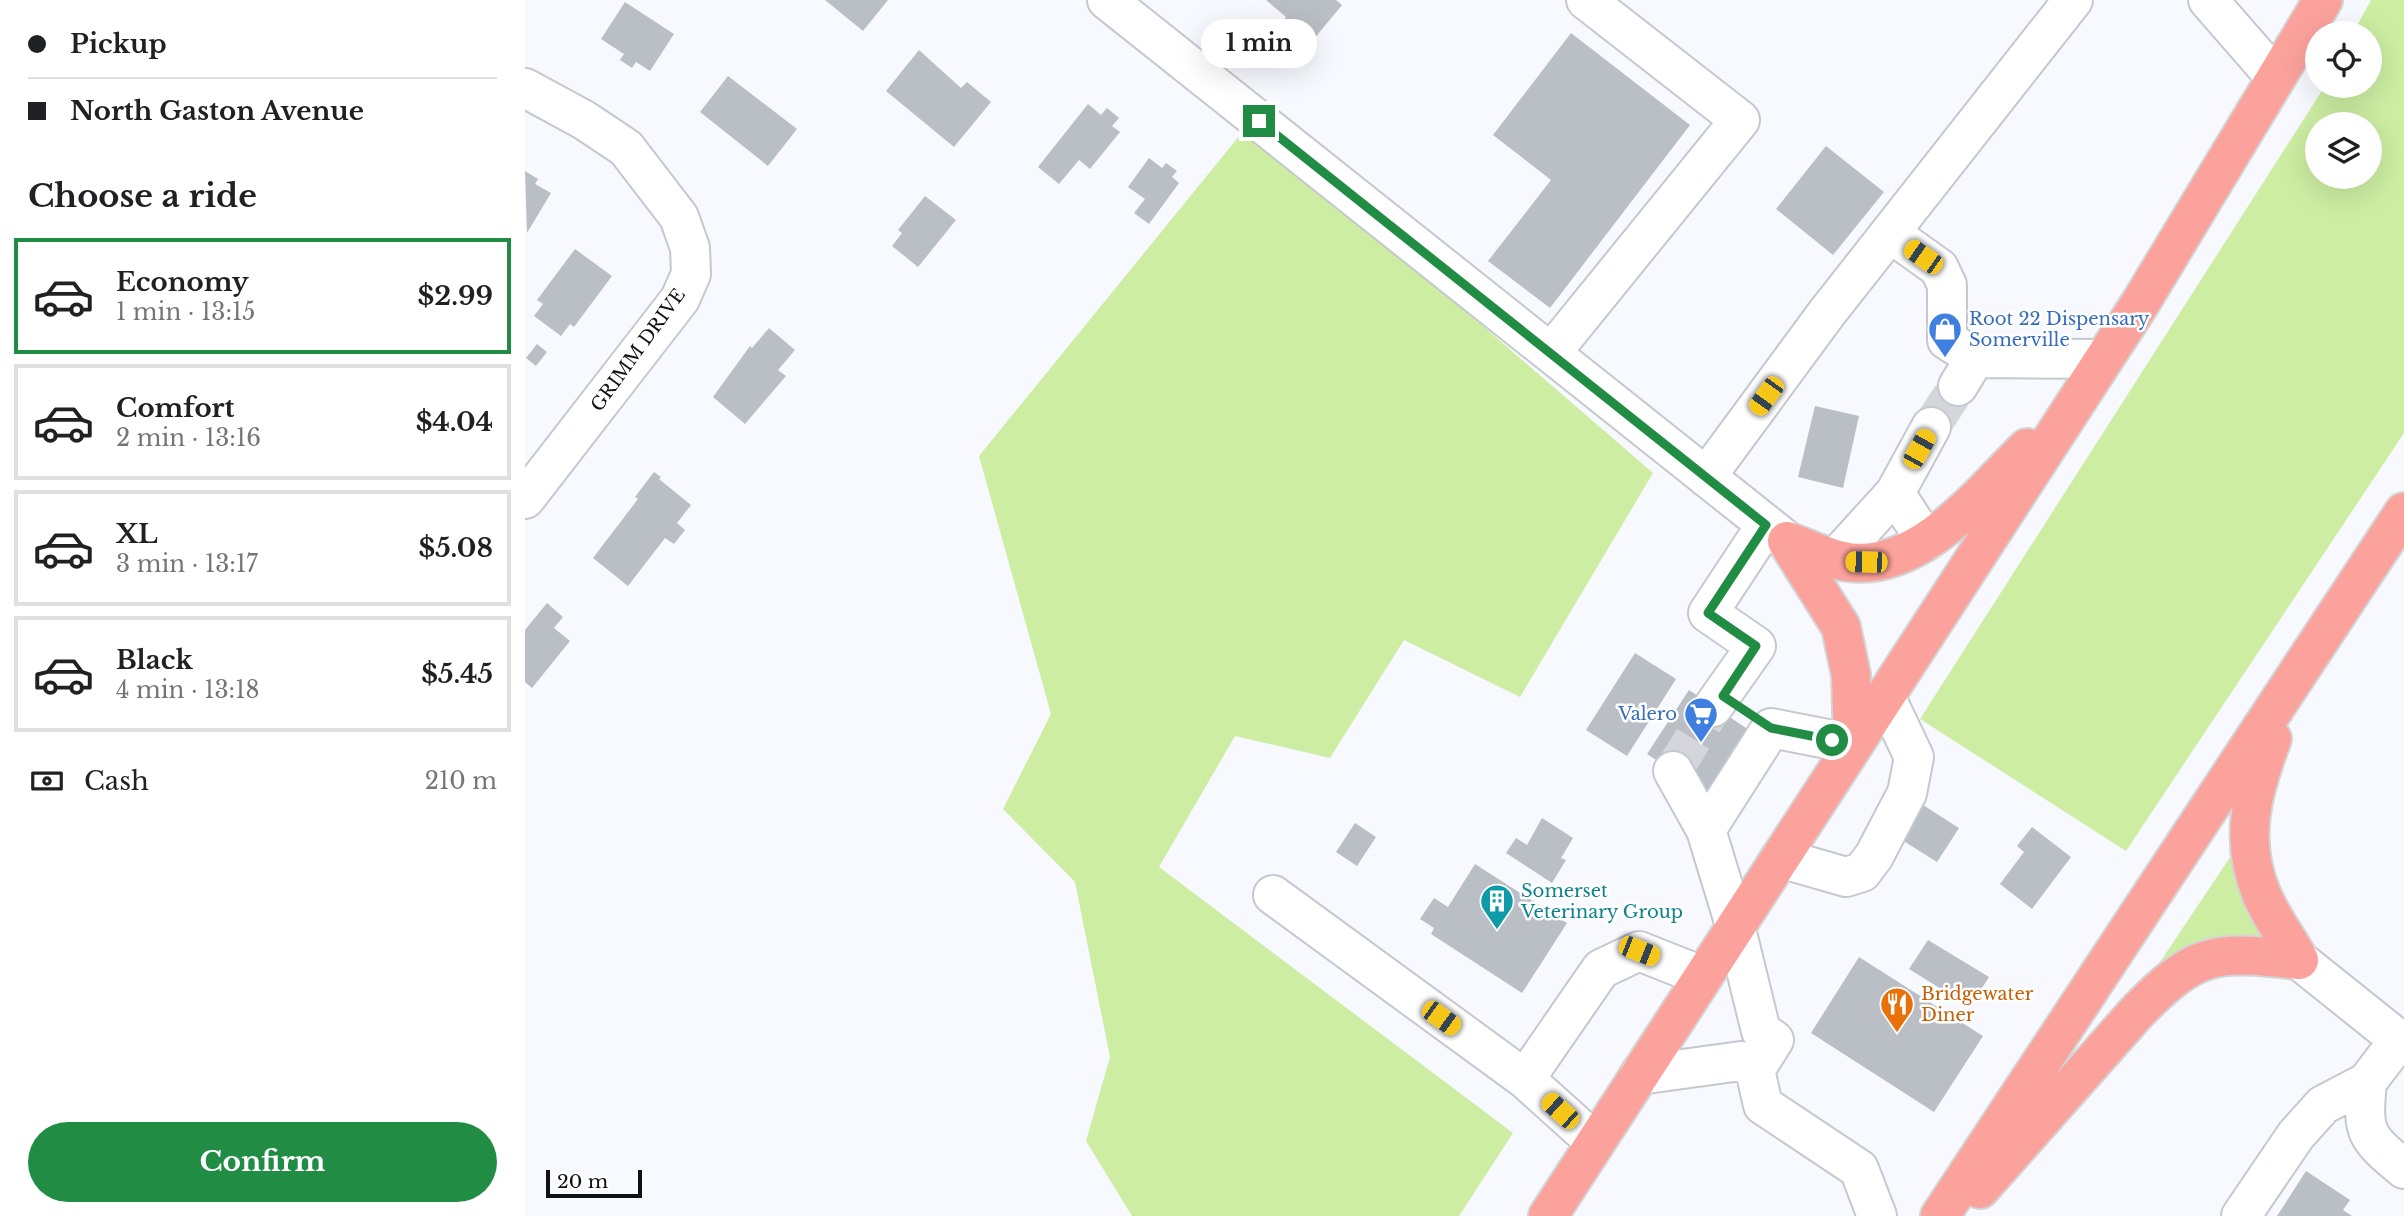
<!DOCTYPE html>
<html lang="en">
<head>
<meta charset="utf-8">
<style>
	body { margin:0; font-family:"Libre Baskerville",serif; background:#f6f6f6; color:#202124; height:100vh; display:flex; flex-direction:column; font-size:26px; white-space:nowrap }
	* { box-sizing:border-box; margin:0 }
	p { font-size:23px; color:#757577 }
	.icon { flex:none; width:38px; height:38px; fill:none; stroke:currentColor; stroke-width:2; stroke-linecap:round; stroke-linejoin:round }
	.map { position:relative; flex:1; overflow:hidden }
	.side { display:flex; flex-direction:column; background:#fff; width:525px }
	.side>* { flex:none }
	.top-card { display:grid; align-content:center; height:154px; padding:0 28px; background:#fff }
	.buttons { position:absolute; left:1780px; top:21px; display:grid; gap:14px }
	.buttons a { display:grid; place-items:center; width:77px; height:77px; border-radius:50%; background:#fff; box-shadow:0 7px 28px #0002; font-size:35px }
	.scale { position:absolute; left:21px; bottom:18px; width:96px; box-sizing:border-box; padding-left:7px; border:4px solid #0f1113; border-top:0; font-size:19px; line-height:24px; white-space:nowrap; color:#0f1113; -webkit-text-stroke:5px #fff; paint-order:stroke }
	.end { position:absolute; width:32px; height:32px; margin:-16px; border:9px solid #218c43; background:#fff; box-shadow:0 0 0 4px #fff }
	.from { border-radius:50% }
	.bubble { position:absolute; height:49px; border-radius:24px; background:#fff; box-shadow:0 7px 28px #0002; font-size:23px; font-weight:700; line-height:49px; text-align:center }
	.car { position:absolute; width:21px; height:42px; margin:-21px -10px; border-radius:9px; box-shadow:0 0 5px 2px #0007; background:linear-gradient(#f5c518 24%,#345 0 40%,#f5c518 0 76%,#345 0 86%,#f5c518 0) }
	.top-card b { display:flex; align-items:center; gap:24px; height:66px; font-size:26px }
	.top-card b+b { border-top:2px solid #e0e0e0 }
	.top-card i { width:18px; height:18px; background:#202124 }
	ul { padding:0; list-style:none }
	li { display:flex; align-items:center; gap:21px; height:116px; margin:0 14px 10px; padding:0 14px; border:4px solid #e0e0e0; border-radius:0px }
	li div { flex:1 }
	li b { display:block; font-size:26px }
	li em { font-style:normal; font-weight:700 }
	li.current { border-color:#218c43 }
	li>.icon { width:63px; height:63px; stroke-width:1.5 }
	h2 { padding:0 28px; font-size:32px; line-height:84px }
	.pay { display:flex; align-items:center; gap:18px; height:77px; padding:0 28px; font-size:26px }
	.pay p { margin-inline-start:auto }
	.action { display:flex; gap:14px; margin-top:auto; padding:14px 28px }
	.action a { flex:1; height:80px; border-radius:42px; background:#218c43; color:#fff; font-size:28px; font-weight:700; line-height:80px; text-align:center }
	main { display:flex; flex:1; min-height:0 }
	.map>svg:first-child { display:block }
	.green { fill:#cceda2; fill-rule:evenodd }
	.building { fill:#babec5 }
	.lines { fill:none; stroke-linecap:round; stroke-linejoin:round }
	.minor-tunnel { stroke:#d4d6db; stroke-width:38; stroke-dasharray:38 19; stroke-linecap:butt }
	.minor-casing { stroke:#c4c8cf; stroke-width:42 }
	.highway-casing { stroke:#d4d4d5; stroke-width:42 }
	.minor { stroke:#fff; stroke-width:38 }
	.highway { stroke:#fca29c; stroke-width:38 }
	.route { stroke:#218c43; stroke-width:9 }
	.labels { text-anchor:middle; dominant-baseline:central; stroke-width:5; stroke-linejoin:round; paint-order:stroke }
	.shop-label { font-size:18px; fill:#366cbe; stroke:#fff; text-anchor:start }
	.street-label { font-size:18px; fill:#0f1113; stroke:#fff }
	.culture-label { font-size:18px; fill:#0d838f; stroke:#fff; text-anchor:start }
	.food-label { font-size:18px; fill:#c56008; stroke:#fff; text-anchor:start }
</style>
</head>
<body>
<main>
<section class="side">
<div class="top-card">
<b><i class="from"></i>Pickup</b>
<b><i></i>North Gaston Avenue</b>
</div>
<h2>Choose a ride</h2>
<ul>
<li class="current"><svg class="icon" aria-label="car" viewBox="0 0 24 24"><path d="M5 17H2v-5l4-1 3-4h7l3 4 3 1v5h-3M9 17h6M6 11h13"/><circle cx="7" cy="17" r="2"/><circle cx="17" cy="17" r="2"/></svg><div><b>Economy</b><p>1 min · 13:15</p></div><em>$2.99</em></li>
<li><svg class="icon" aria-label="car" viewBox="0 0 24 24"><path d="M5 17H2v-5l4-1 3-4h7l3 4 3 1v5h-3M9 17h6M6 11h13"/><circle cx="7" cy="17" r="2"/><circle cx="17" cy="17" r="2"/></svg><div><b>Comfort</b><p>2 min · 13:16</p></div><em>$4.04</em></li>
<li><svg class="icon" aria-label="car" viewBox="0 0 24 24"><path d="M5 17H2v-5l4-1 3-4h7l3 4 3 1v5h-3M9 17h6M6 11h13"/><circle cx="7" cy="17" r="2"/><circle cx="17" cy="17" r="2"/></svg><div><b>XL</b><p>3 min · 13:17</p></div><em>$5.08</em></li>
<li><svg class="icon" aria-label="car" viewBox="0 0 24 24"><path d="M5 17H2v-5l4-1 3-4h7l3 4 3 1v5h-3M9 17h6M6 11h13"/><circle cx="7" cy="17" r="2"/><circle cx="17" cy="17" r="2"/></svg><div><b>Black</b><p>4 min · 13:18</p></div><em>$5.45</em></li>
</ul>
<div class="pay"><svg class="icon" aria-label="cash" viewBox="0 0 24 24"><path d="M3 7h18v10H3z"/><circle cx="12" cy="12" r="2"/></svg>Cash<p>210 m</p></div>
<div class="action"><a>Confirm</a></div>
</section>
<div class="map">
<svg width="1879" height="1216" viewBox="0 0 1879 1216">
	<rect width="100%" height="100%" fill="#f7f9fe"/>
	<path class="green" d="M1846,0H1879V433L1601,851L1395,719L1800,86H1844V33H1828ZM1792,124H1844V177H1792Z
		M724,124L1128,473L995,697L879,640L805,758L710,736L634,867L988,1133L934,1216H607L561,1141L585,1057L550,882L478,809L526,714L454,456Z
		M1706,856L1738,937C1698,937 1659,943 1629,971Z"/>
	<path class="building" d="M300,0H363L338,31Z
		M741,0H811L817,5L779,51L752,28L761,17Z
		M100,2L149,34L125,71L111,62L107,68L95,60L99,54L76,39Z
		M1046,33L1165,125L1025,308L963,261L1026,180L968,135Z
		M394,50L436,88L442,82L466,102L429,147L361,91Z
		M203,76L272,129L243,166L175,112Z
		M563,104L576,115L582,108L594,118L587,126L595,132L565,169L554,160L534,184L513,167Z
		M1301,146L1359,192L1308,255L1251,209Z
		M624,158L637,168L641,163L652,171L647,177L654,183L624,224L609,213L620,199L603,187Z
		M0,171L13,179L10,184L26,193L2,233Z
		M400,196L431,220L393,267L367,246L377,233L373,230Z
		M50,249L87,276L49,327L45,324L36,336L9,316L18,304L12,300Z
		M244,328L270,350L253,370L261,376L220,424L188,397L225,346L227,348Z
		M12,344L22,352L11,366L1,358Z
		M1290,406L1334,416L1318,488L1273,477Z
		M129,472L136,477L134,479L166,505L152,523L160,530L149,544L140,538L103,586L68,558L113,499L110,497Z
		M22,603L38,617L29,628L45,641L7,688L0,682V630Z
		M1110,653L1151,679L1102,756L1061,730Z
		M1164,690L1230,734L1189,798L1122,754Z
		M1398,805L1434,828L1412,862L1377,840Z
		M1017,818L1048,838L1036,858L1041,860L1027,883L981,853L991,838L1002,845Z
		M830,823L851,837L832,866L811,852Z
		M1507,827L1546,857L1507,909L1475,884L1499,852L1492,846Z
		M950,864L1042,923L997,993L906,934L909,928L895,919L909,898L923,907Z
		M1403,940L1464,977L1445,1007L1384,969Z
		M1334,957L1458,1036L1409,1112L1286,1033Z
		M1781,1171L1825,1200L1818,1210L1827,1216H1752Z"/>
	<g class="lines">
		<path class="minor-tunnel" d="M1406,427L1433,386
			M1148,771L1188,707"/>
		<g class="minor-casing">
			<path id="minor" d="M582,0L1262,541
				M1683,0L1751,78
				M0,88L59,120L101,148L154,217L165,248L166,274L155,299L0,499
				M1365,233L1414,268L1422,285V340L1450,358L1578,359
				M1026,353L1215,120L1061,0
				M1433,386L1450,358
				M1181,477L1301,314L1548,0
				M1370,493L1401,541
				M1310,559L1370,493L1406,427
				M1188,707L1231,646L1183,613L1241,525
				M1328,744L1246,728L1181,830L1210,925L1236,1031L1249,1040L1230,1070L1238,1105L1334,1169L1352,1216
				M1148,771L1181,830
				M1255,858L1321,877L1337,872L1349,856L1382,793L1389,757L1360,696
				M748,895L1000,1079
				M1774,960L1879,1044
				M1114,1075L1216,1061L1230,1070
				M1842,1082C1837,1134 1840,1136 1879,1169
				M1070,1142L1000,1079L1076,969L1114,951L1177,976
				M1716,1216L1771,1135L1798,1105L1842,1082L1874,1040"/>
		</g>
		<g class="highway-casing">
			<path id="highway" d="M1262,541C1282,548 1302,559 1323,562C1395,572 1456,493 1502,448
				M1262,541L1316,627L1326,675L1328,744
				M1747,739C1727,791 1714,839 1736,893C1745,916 1762,938 1774,960
				M1455,1189L1611,1013C1672,950 1689,951 1774,960
				M1023,1216L1616,302L1798,0
				M1415,1216L1879,512"/>
		</g>
		<use href="#minor" class="minor"/>
		<use href="#highway" class="highway"/>
	</g>
	<g class="lines">
		<path class="route" d="M734,121L1241,525L1183,613L1231,646L1198,696L1246,728L1307,740"/>
	</g>
	<defs>
		<g id="shop-pin" transform="scale(1.75)"><path d="M0 17L-7.5 6A9.5 9.5 0 1 1 7.5 6Z" fill="#3f7fe0" stroke="#fff"/><path d="M-5-2.5h2.3a2.7 3.5 0 0 1 5.4 0H5L5.5 6h-11ZM-1.5-2.5h3a1.5 2.3 0 0 0-3 0Z" fill="#fff"/></g>
		<g id="supermarket-pin" transform="scale(1.75)"><path d="M0 17L-7.5 6A9.5 9.5 0 1 1 7.5 6Z" fill="#3f7fe0" stroke="#fff"/><path d="M-6-5.5h2.5l.6 2H6L4.5 2H-2.5L-4.4-4H-6ZM-1.5 3.2a1.3 1.3 0 1 0 .1 0ZM3 3.2a1.3 1.3 0 1 0 .1 0Z" fill="#fff"/></g>
		<g id="building-pin" transform="scale(1.75)"><path d="M0 17L-7.5 6A9.5 9.5 0 1 1 7.5 6Z" fill="#0f9aa8" stroke="#fff"/><path d="M-4-6H4V6H1V3H-1V6H-4ZM-2.5-4.3h1.7v1.8h-1.7ZM.8-4.3h1.7v1.8H.8ZM-2.5-1h1.7V.8h-1.7ZM.8-1h1.7V.8H.8Z" fill="#fff"/></g>
		<g id="restaurant-pin" transform="scale(1.75)"><path d="M0 17L-7.5 6A9.5 9.5 0 1 1 7.5 6Z" fill="#e8710a" stroke="#fff"/><path d="M-5-6h1v4h1v-4h1v4h1v-4h1v5L-1.5 .5V6h-2V.5L-5-1ZM5-6V6H3V1.5H1.5Q1.5-4 5-6Z" fill="#fff"/></g>
	</defs>
	<g fill-rule="evenodd">
		<use href="#shop-pin" x="1420" y="329"/>
		<use href="#supermarket-pin" x="1176" y="714"/>
		<use href="#building-pin" x="972" y="901"/>
		<use href="#restaurant-pin" x="1372" y="1004"/>
	</g>
	<g class="labels">
		<g class="shop-label">
			<text x="1444" y="319">Root 22 Dispensary<tspan x="1444" dy="21">Somerville</tspan></text>
			<text x="1152" y="714" text-anchor="end">Valero</text>
		</g>
		<g class="street-label">
			<text transform="translate(113 350) rotate(-54)">GRIMM DRIVE</text>
		</g>
		<g class="culture-label">
			<text x="996" y="891">Somerset<tspan x="996" dy="21">Veterinary Group</tspan></text>
		</g>
		<g class="food-label">
			<text x="1396" y="994">Bridgewater<tspan x="1396" dy="21">Diner</tspan></text>
		</g>
	</g>
</svg>
<div class="buttons">
<a><svg class="icon" aria-label="locate" viewBox="0 0 24 24"><circle cx="12" cy="12" r="6"/><path d="M12 2v4M12 18v4M2 12h4M18 12h4"/></svg></a>
<a><svg class="icon" aria-label="layers" viewBox="0 0 24 24"><path d="M12 4l9 5-9 5-9-5zM3 14l9 5 9-5"/></svg></a>
</div>
<div class="scale">20 m</div>
<i class="end from" style="left:1307px;top:740px"></i>
<i class="end" style="left:734px;top:121px"></i>
<div class="bubble" style="left:676px;top:19px;width:116px">1 min</div>
<i class="car" style="left:1398px;top:257px;rotate:305deg"></i>
<i class="car" style="left:1241px;top:396px;rotate:216deg"></i>
<i class="car" style="left:1394px;top:449px;rotate:29deg"></i>
<i class="car" style="left:1341px;top:562px;rotate:271deg"></i>
<i class="car" style="left:1114px;top:951px;rotate:112deg"></i>
<i class="car" style="left:916px;top:1018px;rotate:126deg"></i>
<i class="car" style="left:1035px;top:1111px;rotate:312deg"></i>
</div>
</main>
</body>
</html>
